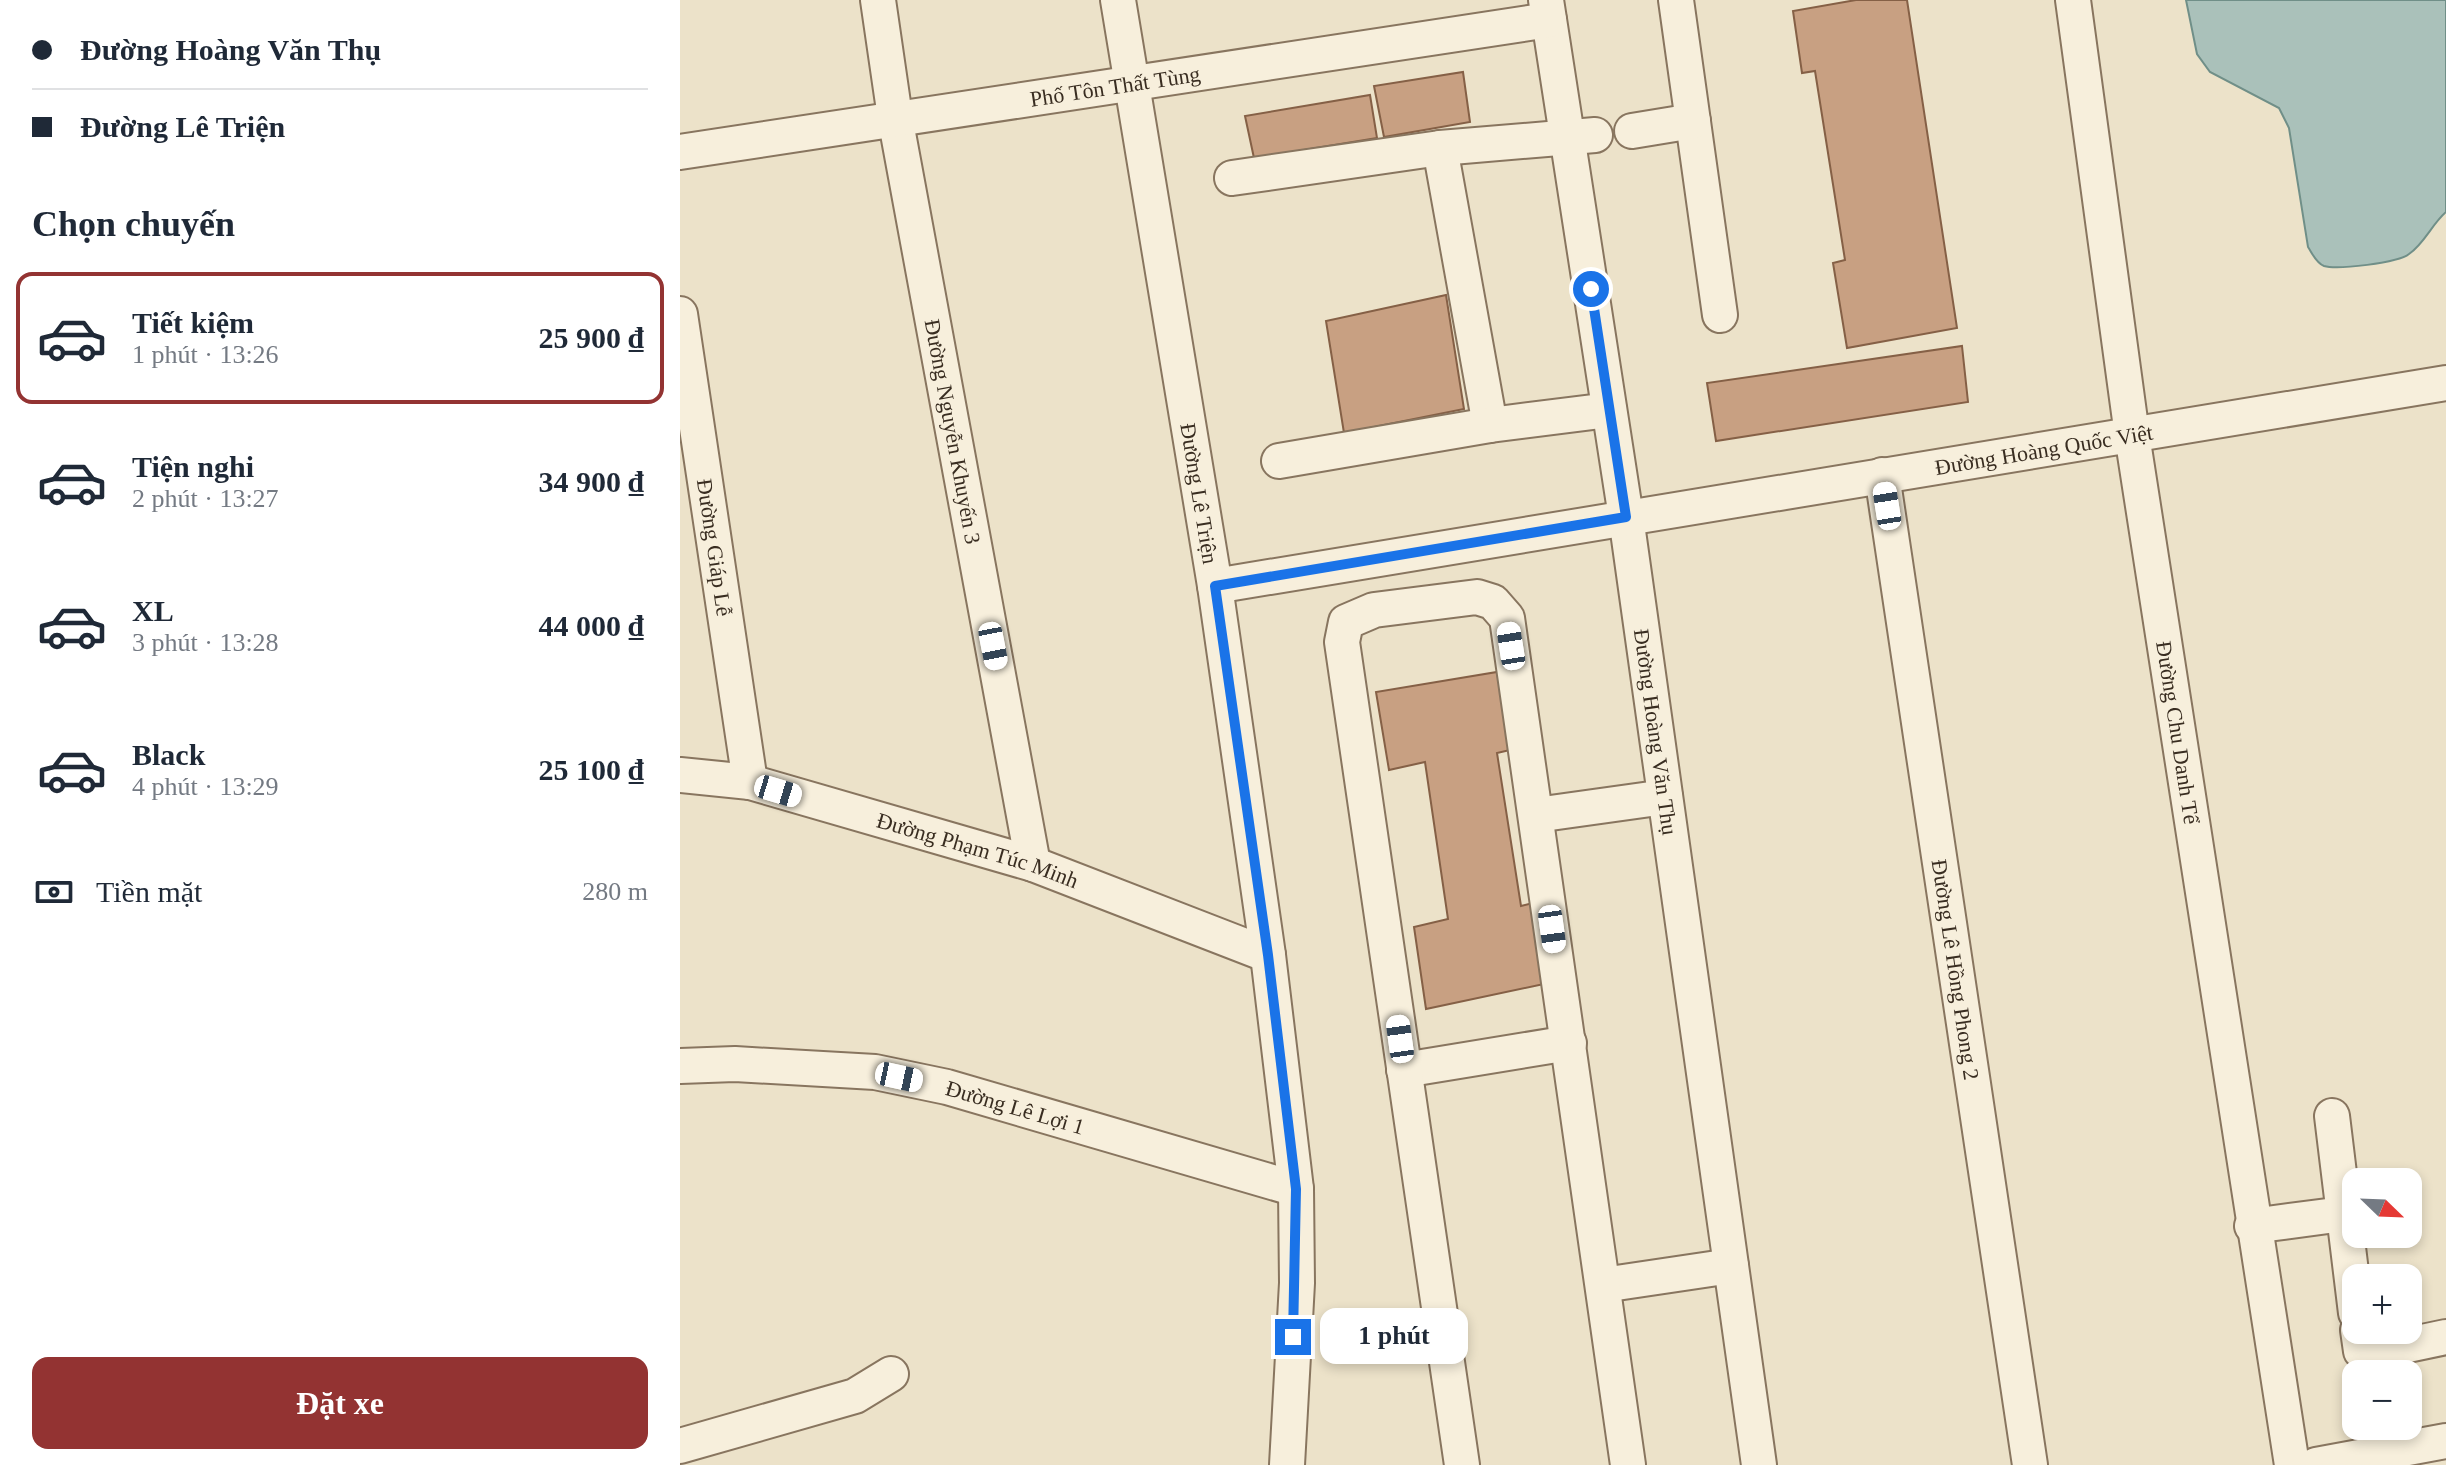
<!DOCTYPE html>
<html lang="vi">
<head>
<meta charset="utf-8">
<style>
	body { margin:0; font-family:"Times New Roman",serif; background:#f2f2f3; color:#1f2937; height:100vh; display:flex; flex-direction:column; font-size:30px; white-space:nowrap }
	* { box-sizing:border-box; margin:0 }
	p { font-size:26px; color:#747a83 }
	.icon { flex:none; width:44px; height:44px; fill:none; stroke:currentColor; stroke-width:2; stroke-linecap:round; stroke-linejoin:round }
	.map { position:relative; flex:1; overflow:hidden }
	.drawer { display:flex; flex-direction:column; background:#fff; width:680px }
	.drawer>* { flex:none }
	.hud { display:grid; align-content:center; height:176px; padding:0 32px; background:#fff }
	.needle { width:52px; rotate:113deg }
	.fabs { position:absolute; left:1662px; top:1168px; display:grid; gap:16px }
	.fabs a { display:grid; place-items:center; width:80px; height:80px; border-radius:16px; background:#fff; box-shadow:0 4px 12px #0003; font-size:40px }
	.end { position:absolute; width:36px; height:36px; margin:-18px; border:10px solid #1a73e8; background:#fff; box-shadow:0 0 0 4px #fff }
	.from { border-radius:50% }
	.bubble { position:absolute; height:56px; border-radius:16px; background:#fff; box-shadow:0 4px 12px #0003; font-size:26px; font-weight:800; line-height:56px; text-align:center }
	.car { position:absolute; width:24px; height:48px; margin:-24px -12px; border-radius:10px; box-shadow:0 0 6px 2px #0007; background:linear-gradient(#fff 24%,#345 0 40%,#fff 0 76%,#345 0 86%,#fff 0) }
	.hud b { display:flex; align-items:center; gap:28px; height:76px; font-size:30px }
	.hud b+b { border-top:2px solid #e0e1e3 }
	.hud i { width:20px; height:20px; background:#1f2937 }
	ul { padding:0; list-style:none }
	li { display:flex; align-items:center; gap:24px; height:132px; margin:0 16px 12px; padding:0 16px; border:4px solid transparent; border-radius:16px }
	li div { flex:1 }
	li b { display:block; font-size:30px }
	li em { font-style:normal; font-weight:800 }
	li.current { border-color:#933332 }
	li>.icon { width:72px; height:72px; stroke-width:1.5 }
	h2 { padding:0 32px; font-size:36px; line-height:96px }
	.pay { display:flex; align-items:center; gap:20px; height:88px; padding:0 32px; font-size:30px }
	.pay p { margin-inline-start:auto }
	.primary-button { display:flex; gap:16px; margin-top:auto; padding:16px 32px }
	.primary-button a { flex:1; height:92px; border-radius:16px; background:#933332; color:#fff; font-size:32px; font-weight:800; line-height:92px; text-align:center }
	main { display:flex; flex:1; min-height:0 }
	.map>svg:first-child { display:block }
	.water { fill:#aac1ba; stroke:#708f88; stroke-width:2 }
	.building { fill:#c8a082; stroke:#856046; stroke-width:2 }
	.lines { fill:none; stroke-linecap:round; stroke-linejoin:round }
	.minor-casing { stroke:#88755f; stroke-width:38 }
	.minor { stroke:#f7efdc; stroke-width:34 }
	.route { stroke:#1a73e8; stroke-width:10 }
	.labels { text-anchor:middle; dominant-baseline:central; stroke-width:8; stroke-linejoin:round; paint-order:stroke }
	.street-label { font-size:22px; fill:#392d21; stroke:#f4ecd9 }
</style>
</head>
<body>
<main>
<section class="drawer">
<div class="hud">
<b><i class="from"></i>Đường Hoàng Văn Thụ</b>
<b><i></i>Đường Lê Triện</b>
</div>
<h2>Chọn chuyến</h2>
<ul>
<li class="current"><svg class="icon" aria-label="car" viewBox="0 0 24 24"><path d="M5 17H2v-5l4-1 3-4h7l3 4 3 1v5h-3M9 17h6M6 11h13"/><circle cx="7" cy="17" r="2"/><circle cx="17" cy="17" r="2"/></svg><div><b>Tiết kiệm</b><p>1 phút · 13:26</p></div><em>25 900 ₫</em></li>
<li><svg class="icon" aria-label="car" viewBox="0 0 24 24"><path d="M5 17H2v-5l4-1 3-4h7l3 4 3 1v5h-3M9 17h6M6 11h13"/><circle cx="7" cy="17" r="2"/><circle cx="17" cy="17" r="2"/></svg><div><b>Tiện nghi</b><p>2 phút · 13:27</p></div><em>34 900 ₫</em></li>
<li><svg class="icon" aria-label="car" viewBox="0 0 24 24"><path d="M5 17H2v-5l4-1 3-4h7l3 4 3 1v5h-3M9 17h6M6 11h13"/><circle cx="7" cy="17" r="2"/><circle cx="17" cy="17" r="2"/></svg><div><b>XL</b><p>3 phút · 13:28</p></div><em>44 000 ₫</em></li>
<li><svg class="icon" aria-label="car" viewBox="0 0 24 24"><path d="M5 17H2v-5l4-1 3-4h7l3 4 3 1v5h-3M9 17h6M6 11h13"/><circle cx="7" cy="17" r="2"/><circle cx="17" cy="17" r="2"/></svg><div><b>Black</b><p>4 phút · 13:29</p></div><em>25 100 ₫</em></li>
</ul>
<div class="pay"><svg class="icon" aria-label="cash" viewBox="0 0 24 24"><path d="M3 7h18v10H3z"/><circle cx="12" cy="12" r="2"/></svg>Tiền mặt<p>280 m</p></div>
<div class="primary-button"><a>Đặt xe</a></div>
</section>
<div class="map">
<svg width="1766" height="1465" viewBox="0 0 1766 1465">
	<rect width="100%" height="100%" fill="#ece2c9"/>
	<path class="water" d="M1506,0H1766V212C1752,224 1744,244 1729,254C1718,263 1657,270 1644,266C1636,263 1632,253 1628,247L1609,128L1599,108L1530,72L1517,54Z"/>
	<path class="building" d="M1176,0H1227L1277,328L1167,348L1153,263L1165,260L1135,71L1122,73L1113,11Z
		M783,72L790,122L704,137L694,86Z
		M690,95L697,138L574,158L565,116Z
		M766,295L784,409L664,433L646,321Z
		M1282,346L1288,402L1036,441L1027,383Z
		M817,672L830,750L817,753L841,906L853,903L864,984L746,1009L734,927L768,919L745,762L709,770L696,692Z"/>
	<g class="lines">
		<g class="minor-casing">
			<g id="minor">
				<path id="s1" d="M198,0L215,117L353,864"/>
				<path id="s2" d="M438,0L535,586L588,955L616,1189L617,1283L607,1465"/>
				<path id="s3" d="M866,0L946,517L1079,1465"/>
				<path d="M996,0L1040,315"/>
				<path id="s4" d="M1393,0L1452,435L1612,1465"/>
				<path d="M952,131L1013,121"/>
				<path d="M760,148L810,425"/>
				<path id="s5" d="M0,152L869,20"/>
				<path d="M552,178L760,148L915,135"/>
				<path id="s6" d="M0,314L70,782"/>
				<path d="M599,461L810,425L929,410"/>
				<path id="s7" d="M1202,475L1350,1465"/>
				<path id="s8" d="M535,586L1766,383"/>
				<path id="s9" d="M0,775L70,782L353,864L588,955"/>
				<path d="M856,815L985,797"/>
				<path id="s10" d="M0,1066L55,1064L195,1072L267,1087L616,1189"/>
				<path d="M724,1070L889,1043"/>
				<path d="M1652,1116L1676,1313"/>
				<path d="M1572,1226L1663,1214"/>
				<path d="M923,1285L1051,1266"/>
				<path d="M1678,1330L1681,1351L1685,1354L1766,1337"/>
				<path d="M0,1446L175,1396L211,1374"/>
				<path d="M782,1465L662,642L666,622L694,610L797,597L813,602L827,618L948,1465"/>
				<path d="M1636,1465L1766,1441"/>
			</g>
		</g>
		<use href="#minor" class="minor"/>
	</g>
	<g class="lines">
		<path class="route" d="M613,1337L616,1189L588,955L535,586L946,517L911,289"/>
	</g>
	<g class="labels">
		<g class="street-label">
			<text stroke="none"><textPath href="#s5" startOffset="440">Phố Tôn Thất Tùng</textPath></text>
			<text stroke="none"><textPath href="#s1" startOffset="438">Đường Nguyễn Khuyến 3</textPath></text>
			<text stroke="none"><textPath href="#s8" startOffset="840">Đường Hoàng Quốc Việt</textPath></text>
			<text stroke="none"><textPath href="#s2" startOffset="500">Đường Lê Triện</textPath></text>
			<text stroke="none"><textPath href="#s6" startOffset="236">Đường Giáp Lễ</textPath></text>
			<text stroke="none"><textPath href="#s3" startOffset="740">Đường Hoàng Văn Thụ</textPath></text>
			<text stroke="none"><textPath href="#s4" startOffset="740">Đường Chu Danh Tể</textPath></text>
			<text stroke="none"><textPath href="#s9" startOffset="308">Đường Phạm Túc Minh</textPath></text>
			<text stroke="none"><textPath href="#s7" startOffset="500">Đường Lê Hồng Phong 2</textPath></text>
			<text stroke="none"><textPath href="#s10" startOffset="340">Đường Lê Lợi 1</textPath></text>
		</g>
	</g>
</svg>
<div class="fabs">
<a><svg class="needle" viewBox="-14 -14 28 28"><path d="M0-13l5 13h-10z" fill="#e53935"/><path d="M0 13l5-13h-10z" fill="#747a83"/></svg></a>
<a>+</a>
<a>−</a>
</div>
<i class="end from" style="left:911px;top:289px"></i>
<i class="end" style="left:613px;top:1337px"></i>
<div class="bubble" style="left:640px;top:1308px;width:148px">1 phút</div>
<i class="car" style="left:1207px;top:506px;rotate:351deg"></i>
<i class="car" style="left:313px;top:646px;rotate:169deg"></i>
<i class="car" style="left:831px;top:646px;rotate:351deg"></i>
<i class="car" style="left:98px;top:791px;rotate:107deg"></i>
<i class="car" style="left:872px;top:929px;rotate:172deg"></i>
<i class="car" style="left:720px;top:1039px;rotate:352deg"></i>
<i class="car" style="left:219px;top:1077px;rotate:102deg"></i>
</div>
</main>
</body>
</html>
